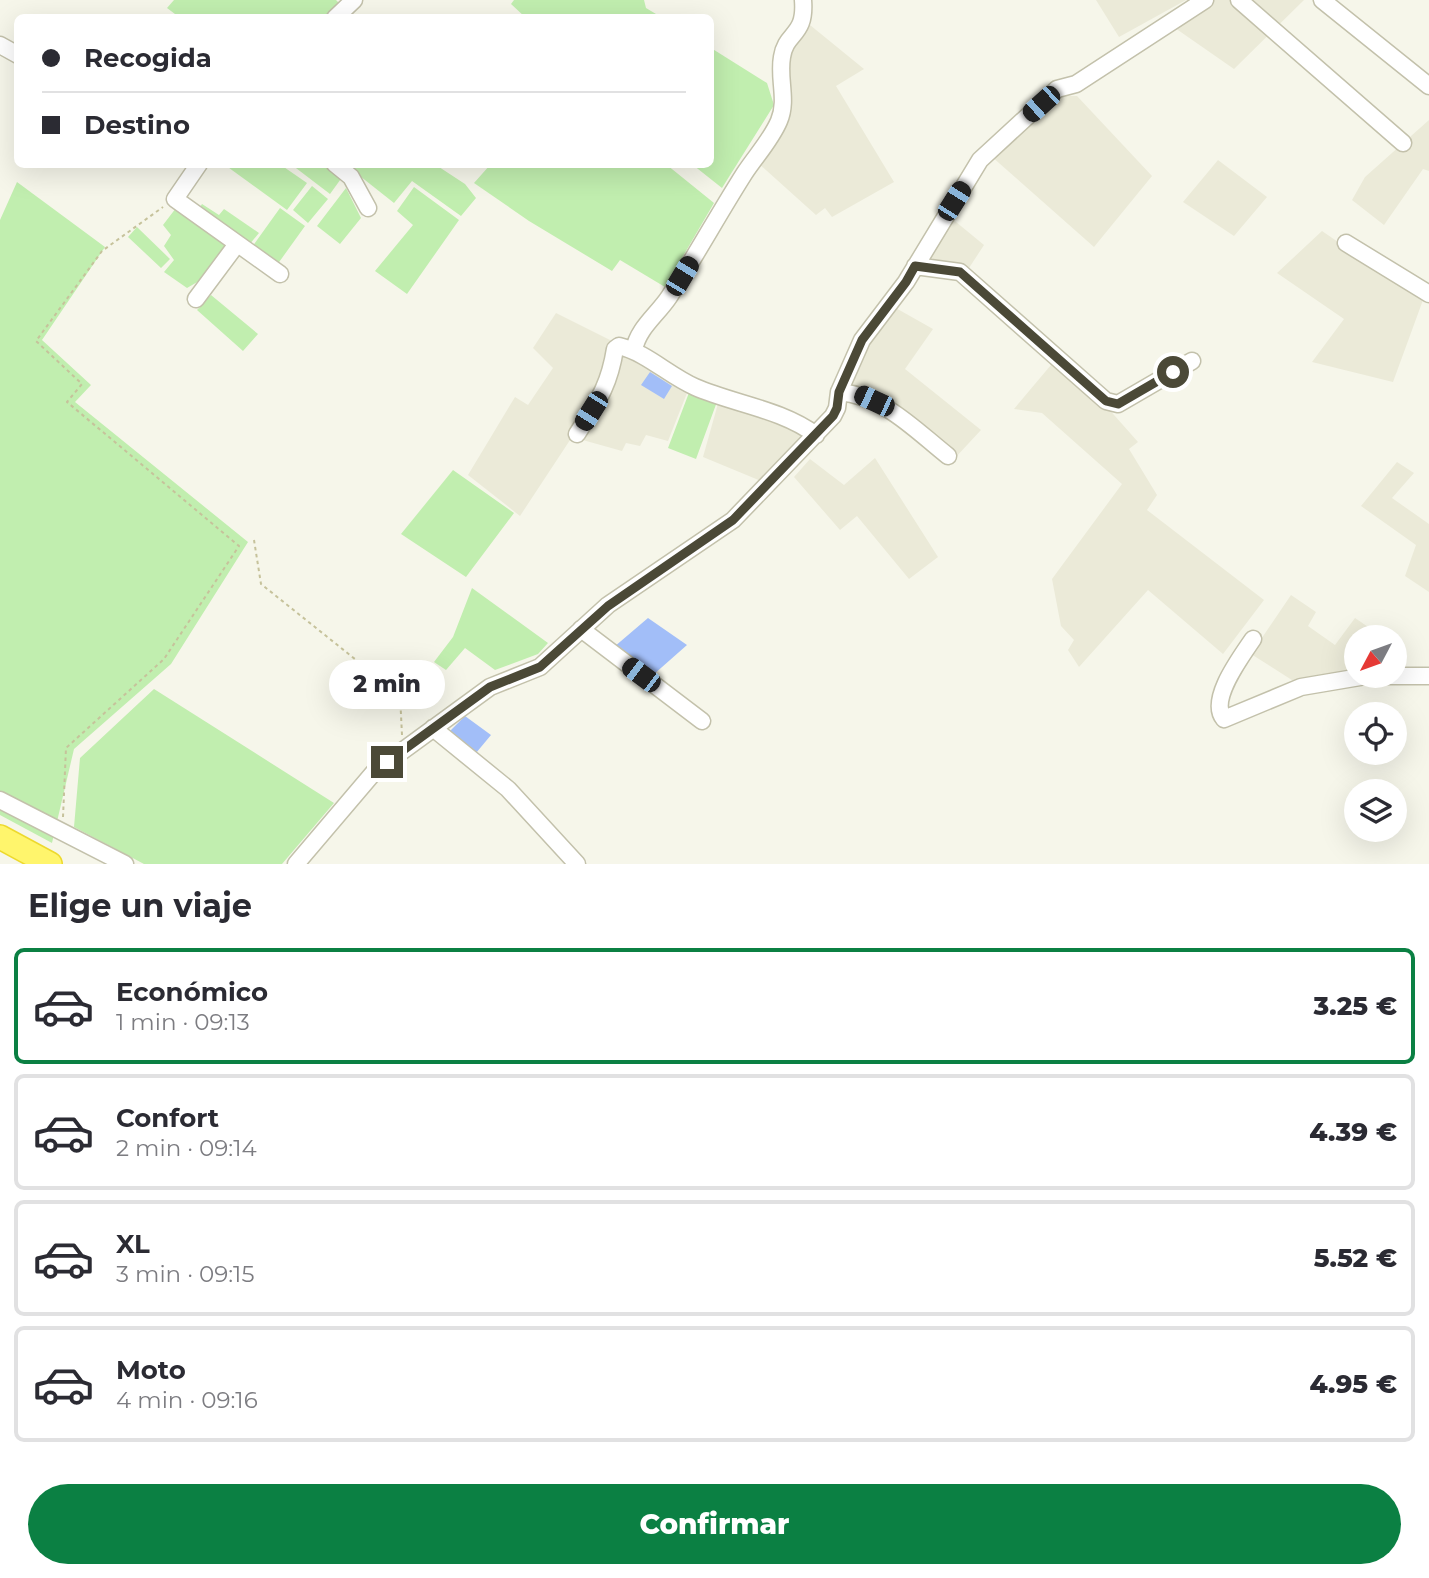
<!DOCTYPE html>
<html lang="es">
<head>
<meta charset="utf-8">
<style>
	body { margin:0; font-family:Montserrat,sans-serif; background:#f2f2f3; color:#2b2b33; height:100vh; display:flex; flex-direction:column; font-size:26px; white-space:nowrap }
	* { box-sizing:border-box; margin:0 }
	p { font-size:23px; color:#7c7c81 }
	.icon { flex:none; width:38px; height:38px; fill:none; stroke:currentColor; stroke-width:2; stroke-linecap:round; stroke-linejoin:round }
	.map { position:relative; height:864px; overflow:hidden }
	.side { display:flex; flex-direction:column; background:#fff; flex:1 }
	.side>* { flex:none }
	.banner { position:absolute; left:14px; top:14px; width:700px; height:154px; border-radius:10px; box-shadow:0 7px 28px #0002; display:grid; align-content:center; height:154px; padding:0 28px; background:#fff }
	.needle { width:46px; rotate:229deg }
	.buttons { position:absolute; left:1344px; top:625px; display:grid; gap:14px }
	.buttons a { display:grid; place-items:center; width:63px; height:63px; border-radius:50%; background:#fff; box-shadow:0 7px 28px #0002; font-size:35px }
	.end { position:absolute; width:32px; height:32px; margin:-16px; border:9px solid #4b4937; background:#fff; box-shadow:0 0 0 4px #fff }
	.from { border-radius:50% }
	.bubble { position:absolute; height:49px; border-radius:24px; background:#fff; box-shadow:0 7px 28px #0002; font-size:23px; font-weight:800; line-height:49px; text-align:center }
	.car { position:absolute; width:21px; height:42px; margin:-21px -10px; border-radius:9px; box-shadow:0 0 5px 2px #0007; background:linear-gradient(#222 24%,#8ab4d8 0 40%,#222 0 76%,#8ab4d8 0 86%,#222 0) }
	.banner b { display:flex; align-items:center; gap:24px; height:66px; font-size:26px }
	.banner b+b { border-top:2px solid #e1e1e2 }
	.banner i { width:18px; height:18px; background:#2b2b33 }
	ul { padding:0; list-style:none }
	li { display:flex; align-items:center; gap:21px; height:116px; margin:0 14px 10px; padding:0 14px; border:4px solid #e1e1e2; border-radius:10px }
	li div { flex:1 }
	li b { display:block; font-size:26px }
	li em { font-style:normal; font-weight:800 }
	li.selected { border-color:#0b8043 }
	li>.icon { width:63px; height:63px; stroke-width:1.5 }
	h2 { padding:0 28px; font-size:32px; line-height:84px }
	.action { display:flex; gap:14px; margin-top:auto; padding:14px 28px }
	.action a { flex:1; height:80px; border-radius:42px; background:#0b8043; color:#fff; font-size:28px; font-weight:800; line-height:80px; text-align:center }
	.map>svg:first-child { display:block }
	.residential { fill:#ebead8 }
	.green { fill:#c1eeaf }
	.water { fill:#a2bef8 }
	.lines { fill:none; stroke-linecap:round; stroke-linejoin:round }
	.minor-casing { stroke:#c3c1ab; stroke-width:19 }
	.highway-casing { stroke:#edd92d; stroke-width:26 }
	.path { stroke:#c6c29b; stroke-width:2; stroke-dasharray:3.5 3.5; stroke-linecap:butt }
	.minor { stroke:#fff; stroke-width:16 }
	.highway { stroke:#fff56c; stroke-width:23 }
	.route { stroke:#4b4937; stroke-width:9 }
</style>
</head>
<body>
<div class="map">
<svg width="1429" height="864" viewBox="0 0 1429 864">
	<rect width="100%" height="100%" fill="#f6f6ea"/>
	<path class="residential" d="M1096,0H1186L1119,37Z
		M1213,0H1304L1234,69L1175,28Z
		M810,25L864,69L836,86L894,182L832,217L825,208L816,215L758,163L791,105L784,63Z
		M1061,96H1077L1152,176L1094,247L991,156Z
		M1429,120V171L1423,169L1384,225L1352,200L1365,177Z
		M1218,160L1267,197L1234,236L1183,202Z
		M950,217L984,245L969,268L922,262Z
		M1322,231L1423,300L1393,382L1312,362L1344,319L1277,273Z
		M894,307L933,329L905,369L981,430L955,458L884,401L859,386H846L865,349Z
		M556,313L622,346L689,388L668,441L646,435L640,446L626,443L622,451L572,437L520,516L468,475L515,397L528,405L553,368L533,348Z
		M1056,359L1099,398L1138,442L1129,449L1157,495L1147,510L1264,600L1223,654L1148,590L1079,667L1068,650L1074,640L1061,626L1052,579L1122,484L1042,413L1014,409Z
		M719,400L800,431L806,437L761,481L703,457Z
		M875,458L938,557L909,579L857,516L840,530L794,477L810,459L844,485Z
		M1397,462L1414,473L1392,498L1429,524V592L1405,576L1416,545L1361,506Z
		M1291,595L1316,612L1308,626L1335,645L1355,618L1383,637H1356V669L1295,682L1251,654Z"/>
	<path class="green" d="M174,0H336L339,3L325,18L179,17L167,8Z
		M514,0H644L646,8L661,17H525L511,4Z
		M711,48L767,83L774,105L722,188L693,165L710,164Z
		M225,165H281L307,183L287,210Z
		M292,165H328L343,176L330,194Z
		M346,165H436L465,184L476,198L461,216L412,181L394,203Z
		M490,165H667L714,203L665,287L620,260L612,271L529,221L474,183Z
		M17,182L105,247L42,340L91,385L75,402L248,542L171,664L74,749L52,843L0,815V220Z
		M312,186L328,199L308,223L293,210Z
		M414,187L459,220L407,294L375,271L413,225L397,211Z
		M346,188L361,218L340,244L317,226Z
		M202,204L219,215L224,209L259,233L249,245L198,210Z
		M176,208L229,246L211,274L187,288L164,272L174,260L164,246L171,235L163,225Z
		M280,208L305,226L277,265L252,247Z
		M137,227L170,259L161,268L128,237Z
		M211,295L258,334L243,351L197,310Z
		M690,390L718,399L696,459L668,448Z
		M453,470L514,513L466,577L401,534Z
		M472,588L548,643L538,654L495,670L465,648L446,670L434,662L453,637Z
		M154,689L334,803L282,864H144L74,827L80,758Z"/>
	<path class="water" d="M650,372L672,386L664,399L641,385Z
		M648,618L687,645L653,675L614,647Z
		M465,716L491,735L476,753L449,732Z"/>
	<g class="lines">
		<g class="minor-casing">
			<path id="minor" d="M1239,0L1403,143
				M1322,0L1429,86
				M335,18L354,0
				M0,45L18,55
				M199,164L175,199L280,274
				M335,164L351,177L368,208
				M1346,243L1429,294
				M915,266L960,272L1106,401L1118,404L1192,361
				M196,299L237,244
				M634,350C638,328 657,315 669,297C695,257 718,215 744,174C755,157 771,140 779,121C788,100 778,79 782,57C786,31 806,37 803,0
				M839,392C884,396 914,429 948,456
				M577,434C597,402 609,387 615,349L619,346C647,353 668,375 695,387C734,404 781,409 816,435
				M581,629L702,721
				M1253,639C1241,657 1208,700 1224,719L1301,687L1366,676
				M1388,676H1429
				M433,728L508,789L577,864
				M0,800L125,864
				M296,864L375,771L490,687L540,667L608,605L733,520L833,416L837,408L839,392L862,340L906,282L980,160L1057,89L1076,84L1205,0"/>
		</g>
		<g class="highway-casing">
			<path id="highway" d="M0,837L50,864"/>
		</g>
		<path class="path" d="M254,540L261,584L400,695L402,735
			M63,817L66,748L164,659L239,546L67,402L82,384L36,341L102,251L163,207"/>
		<use href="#minor" class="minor"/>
		<use href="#highway" class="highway"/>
	</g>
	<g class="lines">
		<path class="route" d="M387,762L490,687L540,667L608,606L733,520L833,416L837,408L839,392L862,340L906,282L915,266L960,272L1106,401L1118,404L1173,372"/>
	</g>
</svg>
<div class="buttons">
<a><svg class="needle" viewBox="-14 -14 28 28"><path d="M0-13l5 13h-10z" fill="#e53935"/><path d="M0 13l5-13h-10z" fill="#7c7c81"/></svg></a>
<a><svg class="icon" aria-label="locate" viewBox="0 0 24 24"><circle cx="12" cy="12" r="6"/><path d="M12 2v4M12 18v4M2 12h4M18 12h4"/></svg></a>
<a><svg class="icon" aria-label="layers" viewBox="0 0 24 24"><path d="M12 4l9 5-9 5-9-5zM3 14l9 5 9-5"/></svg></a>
</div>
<i class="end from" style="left:1173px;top:372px"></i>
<i class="end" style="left:387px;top:762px"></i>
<div class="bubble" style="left:329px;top:660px;width:116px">2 min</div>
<i class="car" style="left:1041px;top:104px;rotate:228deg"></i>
<i class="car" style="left:954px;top:201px;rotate:32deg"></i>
<i class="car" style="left:682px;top:276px;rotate:31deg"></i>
<i class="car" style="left:874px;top:401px;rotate:295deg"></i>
<i class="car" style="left:591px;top:411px;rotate:212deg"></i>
<i class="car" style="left:641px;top:675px;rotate:307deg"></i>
<div class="banner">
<b><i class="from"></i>Recogida</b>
<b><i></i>Destino</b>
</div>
</div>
<section class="side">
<h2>Elige un viaje</h2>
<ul>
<li class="selected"><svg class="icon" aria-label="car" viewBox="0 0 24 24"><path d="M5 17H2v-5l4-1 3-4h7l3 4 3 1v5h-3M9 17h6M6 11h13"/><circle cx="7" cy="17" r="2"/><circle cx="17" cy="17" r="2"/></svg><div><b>Económico</b><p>1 min · 09:13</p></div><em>3.25 €</em></li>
<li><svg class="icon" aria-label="car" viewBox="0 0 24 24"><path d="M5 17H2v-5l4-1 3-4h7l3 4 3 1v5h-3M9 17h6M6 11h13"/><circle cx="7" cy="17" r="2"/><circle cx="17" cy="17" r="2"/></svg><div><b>Confort</b><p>2 min · 09:14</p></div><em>4.39 €</em></li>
<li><svg class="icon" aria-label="car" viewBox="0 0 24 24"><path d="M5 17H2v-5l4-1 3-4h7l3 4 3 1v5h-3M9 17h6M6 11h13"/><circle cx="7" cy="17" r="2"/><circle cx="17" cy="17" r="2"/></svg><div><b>XL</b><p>3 min · 09:15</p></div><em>5.52 €</em></li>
<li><svg class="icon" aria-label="car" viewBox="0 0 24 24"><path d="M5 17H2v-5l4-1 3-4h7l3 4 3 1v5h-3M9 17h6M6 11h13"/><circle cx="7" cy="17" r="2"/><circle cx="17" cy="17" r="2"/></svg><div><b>Moto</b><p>4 min · 09:16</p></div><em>4.95 €</em></li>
</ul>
<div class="action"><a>Confirmar</a></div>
</section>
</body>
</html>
